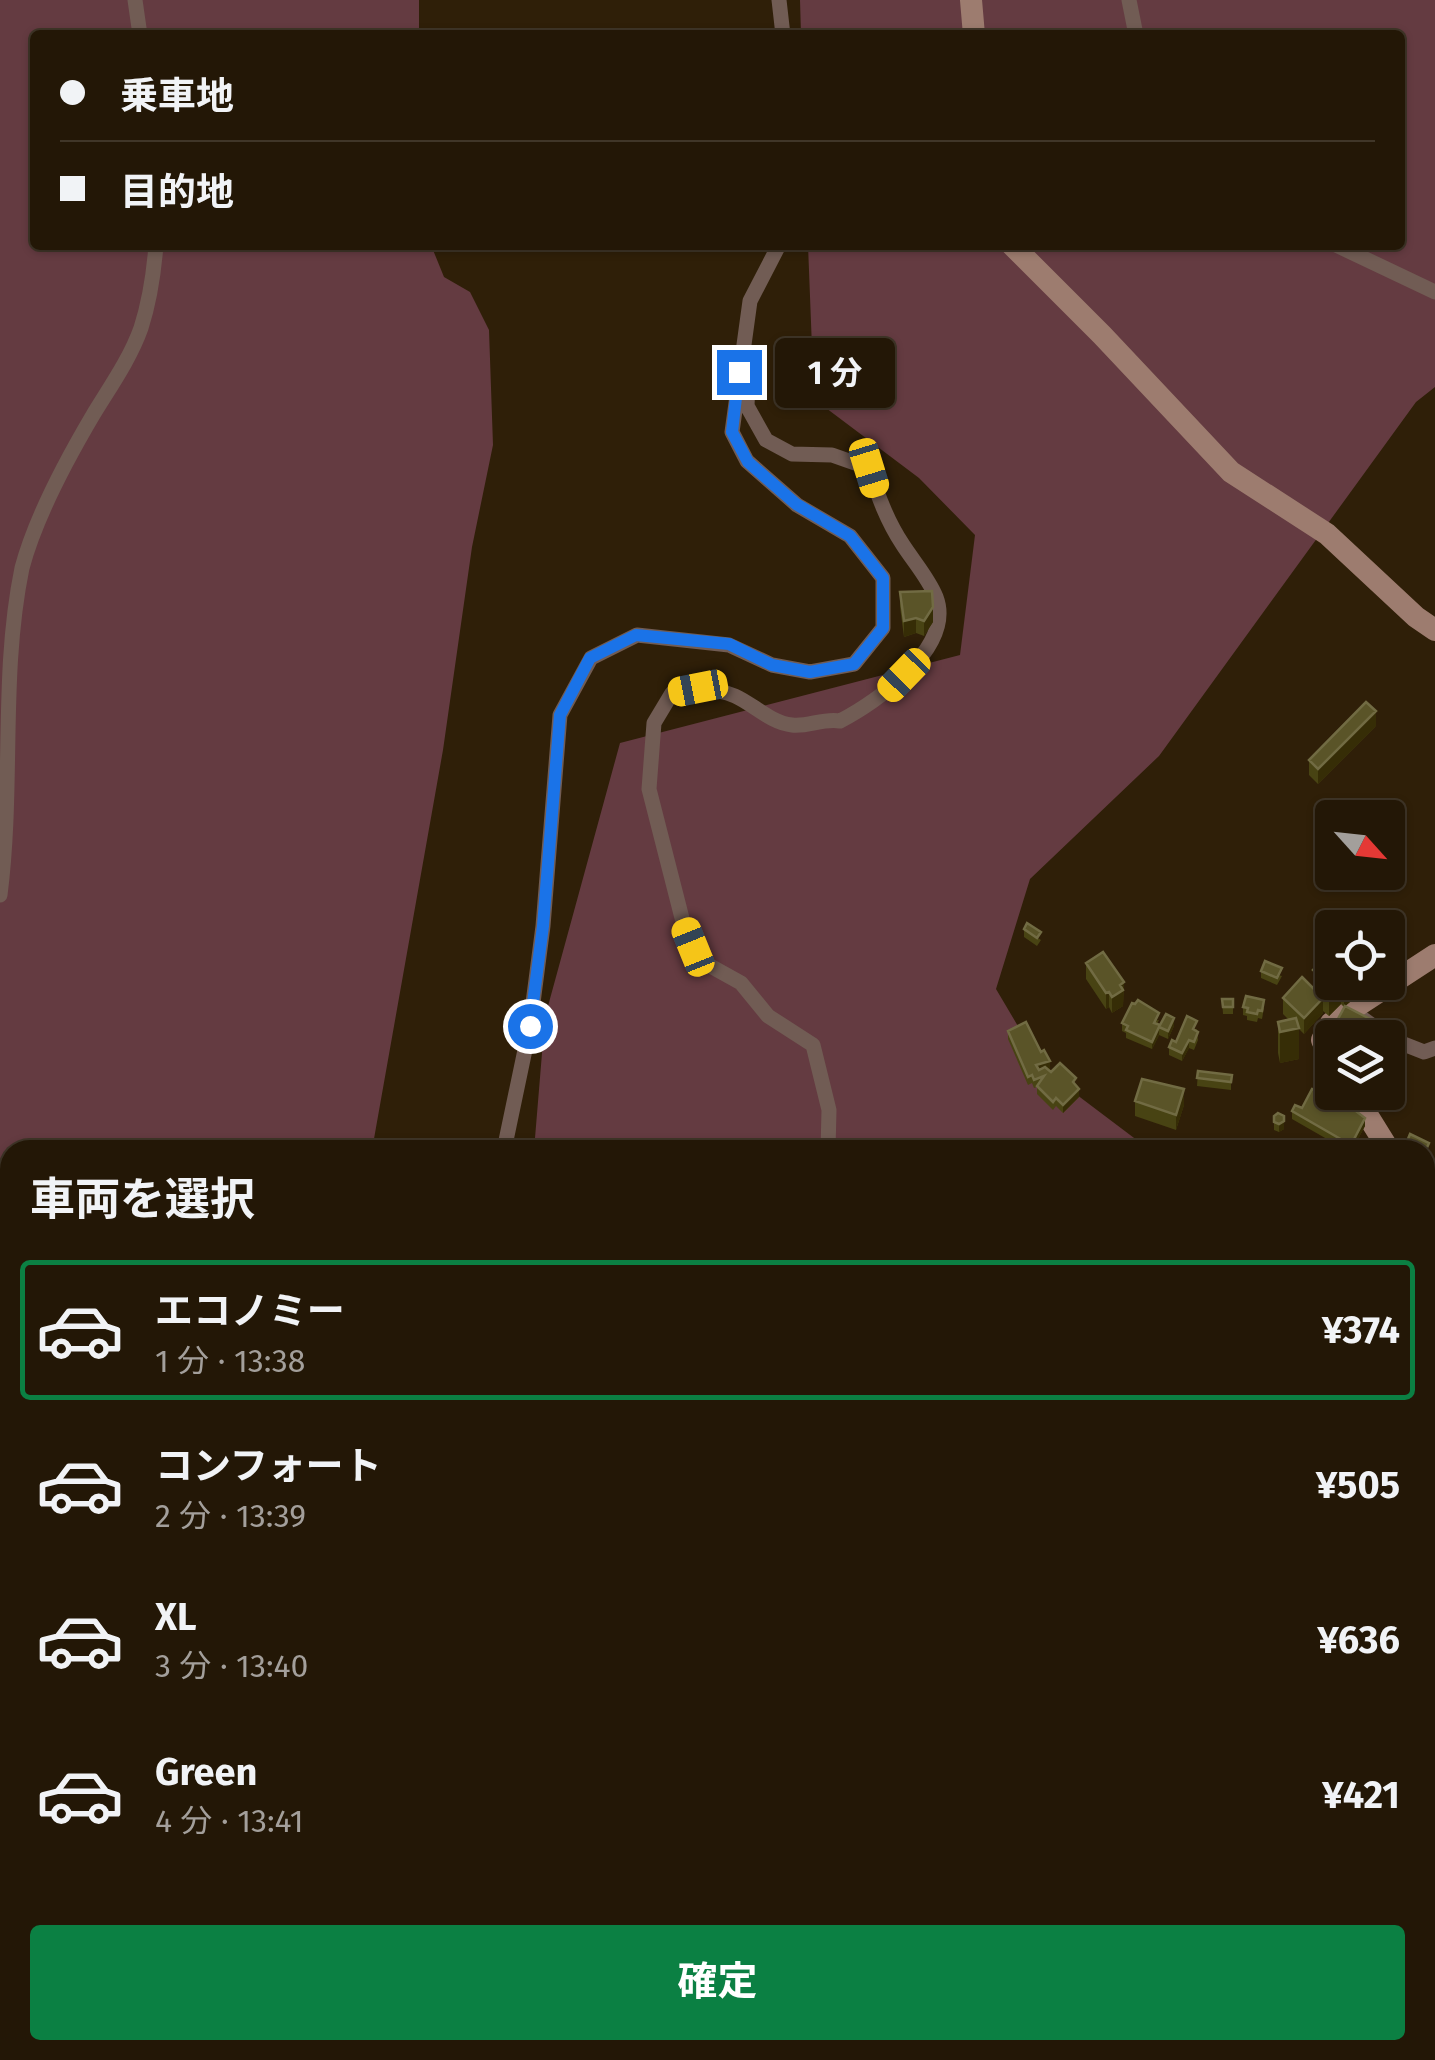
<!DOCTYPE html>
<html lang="ja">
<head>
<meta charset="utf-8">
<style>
	body { margin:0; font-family:"Fira Sans","Noto Sans JP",sans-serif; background:#2f2414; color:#f1f3f6; height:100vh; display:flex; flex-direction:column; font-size:38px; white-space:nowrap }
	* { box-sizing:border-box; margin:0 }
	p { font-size:32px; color:#a39f9b }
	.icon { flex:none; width:55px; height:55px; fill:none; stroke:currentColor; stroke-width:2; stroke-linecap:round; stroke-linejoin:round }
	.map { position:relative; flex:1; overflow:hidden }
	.details { position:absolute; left:0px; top:1140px; width:1435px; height:920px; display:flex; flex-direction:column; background:#231706; border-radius:30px 30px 0 0; box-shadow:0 2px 8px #0004,0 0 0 2px #403628 }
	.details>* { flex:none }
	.top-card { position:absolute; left:30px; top:30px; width:1375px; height:220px; border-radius:10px; box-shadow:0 2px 8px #0004,0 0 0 2px #403628; display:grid; align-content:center; height:220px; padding:0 30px; background:#231706 }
	.needle { width:65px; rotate:117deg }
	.tools { position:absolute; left:1315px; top:800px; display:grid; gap:20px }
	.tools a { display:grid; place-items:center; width:90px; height:90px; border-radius:10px; background:#231706; box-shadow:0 2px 8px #0004,0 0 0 2px #403628; font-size:50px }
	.end { position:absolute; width:45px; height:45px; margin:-22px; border:12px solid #1a73e8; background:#fff; box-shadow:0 0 0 5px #fff }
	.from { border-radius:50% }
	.bubble { position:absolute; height:70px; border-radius:10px; background:#231706; box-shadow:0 2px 8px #0004,0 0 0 2px #403628; font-size:32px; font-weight:700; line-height:70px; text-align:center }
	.car { position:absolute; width:30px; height:60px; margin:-30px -15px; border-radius:12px; box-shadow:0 0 8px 2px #0007; background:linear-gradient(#f5c518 24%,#345 0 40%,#f5c518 0 76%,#345 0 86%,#f5c518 0) }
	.top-card b { display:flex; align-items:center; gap:35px; height:95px; font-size:38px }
	.top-card b+b { border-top:2px solid #403628 }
	.top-card i { width:25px; height:25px; background:#f1f3f6 }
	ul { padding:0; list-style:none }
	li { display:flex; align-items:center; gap:30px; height:140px; margin:0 20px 15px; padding:0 10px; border:5px solid transparent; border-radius:10px }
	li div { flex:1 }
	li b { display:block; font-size:38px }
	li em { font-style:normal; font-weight:700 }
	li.active { border-color:#0b8043 }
	li>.icon { width:90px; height:90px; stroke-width:1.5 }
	h2 { padding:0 30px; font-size:45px; line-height:120px }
	.action { display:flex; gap:20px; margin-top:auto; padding:20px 30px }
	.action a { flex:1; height:115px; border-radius:10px; background:#0b8043; color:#fff; font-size:40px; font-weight:700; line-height:115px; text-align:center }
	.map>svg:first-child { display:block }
	.green { fill:#643b41 }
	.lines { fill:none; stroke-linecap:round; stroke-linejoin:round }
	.path { stroke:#71634f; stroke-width:2.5; stroke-dasharray:5 5; stroke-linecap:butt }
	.street { stroke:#715c54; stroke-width:15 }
	.secondary { stroke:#9d7c6f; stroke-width:22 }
	.wall { fill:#484313 }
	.shaded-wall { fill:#362d06 }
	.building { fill:#5a5428; stroke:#716b43; stroke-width:2.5 }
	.route { stroke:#1a73e8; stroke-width:12 }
</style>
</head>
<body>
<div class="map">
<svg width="1435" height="2060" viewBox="0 0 1435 2060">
	<rect width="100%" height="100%" fill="#2f1f08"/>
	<path class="green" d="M0,0H419V35H35V245H431L444,277L470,292L489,330L493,445L472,547L443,750L372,1150H10V2050H409L413,2060H0Z
		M800,0H1435V387L1416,402L1159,756L1030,879L996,989L1044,1070L1150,1150H534L545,1017L620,743L960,655L975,535L919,478L814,399L808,245H1400V35H801Z
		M1435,1471V2060H589L590,2050H1425V1472Z"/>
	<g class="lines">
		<path class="path" d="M679,2050V2060"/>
		<path class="street" d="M135,0L140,35
			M779,0L783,35
			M1129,0L1136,35
			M1336,245L1435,292
			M742,376L748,382L747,406L766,440L792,454L832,455L869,468C878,496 887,521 903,545C914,562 929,579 936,597C955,647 877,702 840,721C823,718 808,727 792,725C771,723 753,704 735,696C714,687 693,689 672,693L654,723L649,789L684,926L693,947L705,963L741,983L768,1016L813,1045L829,1110L828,1150
			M0,895C14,786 0,675 22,568C35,519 67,459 93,415C110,387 130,359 141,328C149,303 154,271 156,245
			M1362,1018L1391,1039L1424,1052L1435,1048
			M504,1150L530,1026L543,926L560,715L591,658L637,635L729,645L772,665L810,672L854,664L883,628V578L850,536L797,505L747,461L732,432L750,301L779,245
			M547,2060L548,2050"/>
		<path class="secondary" d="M971,0L974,35
			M1012,245L1102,335L1231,472L1327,534L1416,617L1435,630
			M1332,1061L1322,1040L1331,1023L1435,955
			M1353,1092L1389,1150
			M1425,1206L1435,1219"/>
	</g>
	<path class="wall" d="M900,592L933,622L924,636L916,633L904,637L900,607Z
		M1376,726L1318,784L1309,775V760Z
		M1024,929L1041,940L1037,946L1024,937Z
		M1086,963L1124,982L1123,1006L1112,1013L1109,1007L1106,1009L1086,979Z
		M1313,970L1332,982H1352L1350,1002L1345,1006L1376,1037L1332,1038V1046V1030L1344,1007L1341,1004L1329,1016L1323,1011V1013L1304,1034L1299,1029V1059L1280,1063L1278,1053V1022L1289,1020L1283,1014V998L1313,988Z
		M1261,971L1282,976L1277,985L1261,978Z
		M1222,999H1233V1014H1223Z
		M1243,1007L1264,1008L1262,1019L1258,1018L1257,1022L1247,1020V1016L1243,1015Z
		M1159,1020L1157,1024L1160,1025L1174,1026L1168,1039L1159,1035L1152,1049L1126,1038V1033L1122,1031V1023Z
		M1197,1029L1198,1040L1194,1050L1189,1048L1182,1061L1169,1055V1047Z
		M1008,1031L1050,1069L1048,1070L1076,1085L1079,1097L1063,1113L1056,1106L1053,1110L1037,1094V1087L1034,1088L1032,1083L1028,1085L1008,1039Z
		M1198,1071L1231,1082V1090L1197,1086Z
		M1135,1101L1184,1105L1176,1130L1135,1116Z
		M1345,1106L1365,1126L1352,1150H1346L1292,1119V1111L1302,1108Z
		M1274,1116L1284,1129L1279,1132L1274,1130Z
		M1408,1139L1429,1151L1425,1160V1150H1414L1408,1147Z
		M1425,1162L1435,1172V1202L1425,1190Z
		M1435,1219V1296L1425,1287V1220L1426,1222Z
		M108,2050H151L150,2060H108Z"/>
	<path class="shaded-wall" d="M933,607V622L924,636V621Z
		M916,618V633L904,637V621Z
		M1376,711V726L1318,784V769Z
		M1124,982L1123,1006L1112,1013V997L1120,985Z
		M1332,982H1341V1004L1329,1016V985Z
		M1344,982H1352L1350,1002L1344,1007Z
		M1109,992V1007L1106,1009V993Z
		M1323,998V1013L1304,1034V1018Z
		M1174,1018V1026L1168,1039V1031Z
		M1159,1027V1035L1152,1049V1042Z
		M1299,1028V1059L1280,1063V1032Z
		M1189,1040V1048L1182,1061V1053Z
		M1050,1061V1069L1036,1073V1065Z
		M1079,1089V1097L1063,1113V1105Z
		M1184,1089V1105L1176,1130V1115Z
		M1365,1118V1126L1352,1150H1351V1145Z
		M1284,1121V1129L1279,1132V1124Z
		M1434,1251V1267L1429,1272V1256Z
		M1431,1423V1431L1425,1441V1433Z"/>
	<path class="building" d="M932,591L933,607L924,621L916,618L904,621L900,592Z
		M1366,702L1376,711L1318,769L1309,760Z
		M1027,923L1041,932L1037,938L1024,929Z
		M1332,950V982L1329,985L1313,970Z
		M1103,952L1124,982L1120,985L1123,990L1112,997L1109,992L1106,993L1086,963Z
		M1265,961L1282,968L1277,978L1261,971Z
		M1302,977L1323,998L1304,1018L1283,998Z
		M1246,996L1264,1000L1262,1011L1258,1010L1257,1014L1247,1012L1248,1008L1243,1007Z
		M1222,999H1233V1007H1223Z
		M1138,1000L1159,1013L1154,1023L1160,1025L1166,1014L1174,1018L1168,1031L1159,1027L1152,1042L1126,1030L1128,1026L1122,1023L1132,1003L1135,1004Z
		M1345,1006L1376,1022L1373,1028L1376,1029L1370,1038H1342L1341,1037L1342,1034L1332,1030Z
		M1187,1016L1197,1021L1193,1029L1198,1032L1194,1042L1189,1040L1182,1053L1169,1047L1172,1040L1176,1042Z
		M1296,1018L1299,1028L1280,1032L1278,1022Z
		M1026,1022L1041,1052L1044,1050L1050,1061L1036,1065L1039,1070L1045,1067L1051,1072L1060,1063L1076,1078L1073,1082L1079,1089L1063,1105L1056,1098L1053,1102L1037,1086L1044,1076L1034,1080L1032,1075L1028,1077L1008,1031Z
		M1198,1071L1232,1075L1231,1082L1197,1078Z
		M1142,1079L1184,1089L1176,1115L1135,1101Z
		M1312,1089L1320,1092L1321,1089L1345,1102L1343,1105L1352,1108L1365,1118L1351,1145L1292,1111L1295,1105L1302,1108Z
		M1278,1113L1284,1116V1121L1279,1124L1274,1122V1116Z
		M1410,1134L1429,1143L1425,1152V1150H1418L1420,1145L1408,1139Z
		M1425,1162L1435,1172V1187L1425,1175Z
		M1431,1216L1435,1219V1251L1429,1256L1425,1252V1223Z
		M1425,1263L1433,1269L1435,1266V1280L1425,1271Z
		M1425,1419L1431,1423L1425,1433Z"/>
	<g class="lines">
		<path class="route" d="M530,1026L543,926L560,715L590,658L636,635L729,644L772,665L810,672L854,664L883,628V578L850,536L796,504L748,462L732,432L739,372"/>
	</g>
</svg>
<div class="tools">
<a><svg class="needle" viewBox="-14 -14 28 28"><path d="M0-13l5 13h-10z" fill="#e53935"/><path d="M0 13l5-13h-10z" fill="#a39f9b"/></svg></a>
<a><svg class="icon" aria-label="locate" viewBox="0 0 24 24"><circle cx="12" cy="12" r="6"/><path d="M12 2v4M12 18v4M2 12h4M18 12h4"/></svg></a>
<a><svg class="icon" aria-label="layers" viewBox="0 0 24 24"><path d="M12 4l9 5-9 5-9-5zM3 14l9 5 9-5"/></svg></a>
</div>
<i class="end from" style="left:530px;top:1026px"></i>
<i class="end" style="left:739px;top:372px"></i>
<div class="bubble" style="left:775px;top:338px;width:120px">1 分</div>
<i class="car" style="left:869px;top:468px;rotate:163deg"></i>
<i class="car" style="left:904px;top:675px;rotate:224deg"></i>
<i class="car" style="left:698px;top:688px;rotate:259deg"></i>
<i class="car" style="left:693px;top:947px;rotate:338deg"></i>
<div class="top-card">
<b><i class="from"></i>乗車地</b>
<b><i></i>目的地</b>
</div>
<section class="details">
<h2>車両を選択</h2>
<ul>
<li class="active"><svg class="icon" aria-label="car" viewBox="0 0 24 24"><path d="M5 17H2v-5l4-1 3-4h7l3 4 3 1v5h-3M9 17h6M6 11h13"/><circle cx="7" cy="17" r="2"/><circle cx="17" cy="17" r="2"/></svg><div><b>エコノミー</b><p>1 分 · 13:38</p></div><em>¥374</em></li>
<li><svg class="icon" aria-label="car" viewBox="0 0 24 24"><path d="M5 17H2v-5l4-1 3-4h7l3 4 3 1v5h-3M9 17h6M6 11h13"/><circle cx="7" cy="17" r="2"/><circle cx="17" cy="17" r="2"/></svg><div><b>コンフォート</b><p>2 分 · 13:39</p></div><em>¥505</em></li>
<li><svg class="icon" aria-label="car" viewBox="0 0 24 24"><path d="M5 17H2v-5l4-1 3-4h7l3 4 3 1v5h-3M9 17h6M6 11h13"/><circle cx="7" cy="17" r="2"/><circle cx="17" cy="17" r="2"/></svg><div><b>XL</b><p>3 分 · 13:40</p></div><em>¥636</em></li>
<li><svg class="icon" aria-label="car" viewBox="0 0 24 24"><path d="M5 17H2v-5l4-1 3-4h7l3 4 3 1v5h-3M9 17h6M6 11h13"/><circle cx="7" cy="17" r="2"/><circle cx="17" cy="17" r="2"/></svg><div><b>Green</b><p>4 分 · 13:41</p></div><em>¥421</em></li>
</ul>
<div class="action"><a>確定</a></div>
</section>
</div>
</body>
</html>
